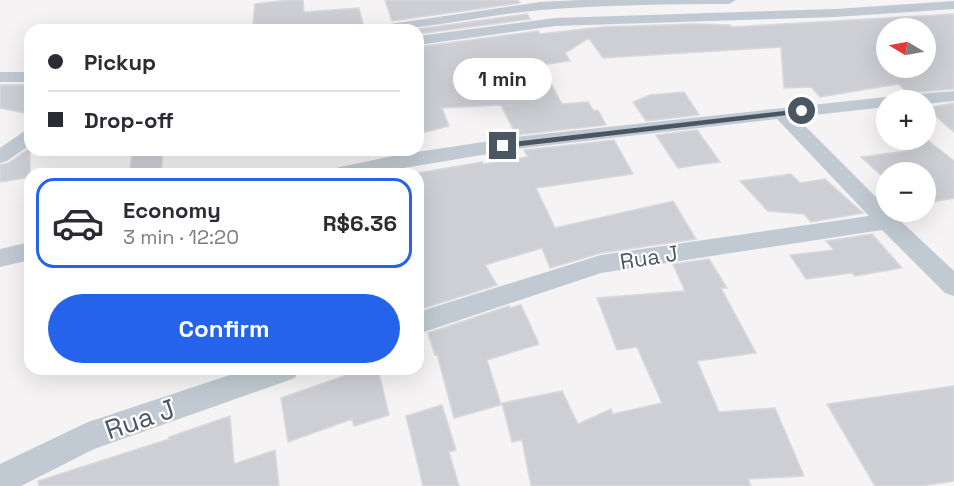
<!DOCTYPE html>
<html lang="en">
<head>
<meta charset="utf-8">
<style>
	body { margin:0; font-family:"Space Grotesk",sans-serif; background:#f7f7f7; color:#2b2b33; height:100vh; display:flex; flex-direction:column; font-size:22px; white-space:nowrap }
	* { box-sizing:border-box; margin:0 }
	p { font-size:20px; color:#7c7c81 }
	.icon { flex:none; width:33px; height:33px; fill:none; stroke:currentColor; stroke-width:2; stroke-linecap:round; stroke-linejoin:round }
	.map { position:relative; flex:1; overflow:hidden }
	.sheet { position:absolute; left:24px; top:168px; width:400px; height:207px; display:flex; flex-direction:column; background:#fff; border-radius:18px; box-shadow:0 6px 24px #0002 }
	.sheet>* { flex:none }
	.banner { position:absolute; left:24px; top:24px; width:400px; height:132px; border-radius:18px; box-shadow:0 6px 24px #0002; display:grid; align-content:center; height:132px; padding:0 24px; background:#fff }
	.needle { width:39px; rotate:280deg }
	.buttons { position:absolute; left:876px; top:18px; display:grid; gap:12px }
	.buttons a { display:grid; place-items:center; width:60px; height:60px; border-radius:50%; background:#fff; box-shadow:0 6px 24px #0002; font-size:30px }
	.end { position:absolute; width:27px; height:27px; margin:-14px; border:8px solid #4a5661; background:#fff; box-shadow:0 0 0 3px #fff }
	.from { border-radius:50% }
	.bubble { position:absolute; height:42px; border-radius:21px; background:#fff; box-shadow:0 6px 24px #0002; font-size:20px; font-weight:700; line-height:42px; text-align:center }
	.banner b { display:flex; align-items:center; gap:21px; height:57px; font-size:22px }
	.banner b+b { border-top:2px solid #e1e1e2 }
	.banner i { width:15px; height:15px; background:#2b2b33 }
	ul { padding:10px 0 0; list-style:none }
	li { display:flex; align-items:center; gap:18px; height:90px; margin:0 12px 9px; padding:0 12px; border:3px solid transparent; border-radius:18px }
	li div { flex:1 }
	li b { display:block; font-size:22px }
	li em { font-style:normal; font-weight:700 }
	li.selected { border-color:#2563eb }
	li>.icon { width:54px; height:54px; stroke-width:1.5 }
	.action { display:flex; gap:12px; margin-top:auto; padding:12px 24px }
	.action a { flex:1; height:69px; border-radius:36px; background:#2563eb; color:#fff; font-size:24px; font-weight:700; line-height:69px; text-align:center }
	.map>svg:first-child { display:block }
	.building { fill:#cdcfd5; stroke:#d7d9de; stroke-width:1.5; fill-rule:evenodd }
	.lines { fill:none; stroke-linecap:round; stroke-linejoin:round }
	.minor { fill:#c1cad2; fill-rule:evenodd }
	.route { fill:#4a5661 }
	.labels { text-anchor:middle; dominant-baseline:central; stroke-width:4.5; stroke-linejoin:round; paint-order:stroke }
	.street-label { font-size:22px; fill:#4a5661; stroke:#fff }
	.near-street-label { font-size:27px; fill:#4a5661; stroke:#fff }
</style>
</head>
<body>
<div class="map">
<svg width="954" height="486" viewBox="0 0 954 486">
	<rect width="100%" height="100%" fill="#f5f3f3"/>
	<path class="building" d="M289,0H303L304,12L359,8L364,28L255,30V25H253L255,4Z
		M385,0H518L520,3L392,21Z
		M527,14L530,19L418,34V29Z
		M954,14V89L908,93L898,84L820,97L811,87L784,88L781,47L603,58L589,38L565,53L570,61L541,65L562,104L588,102L594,111L598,110L606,125L516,135L501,105L442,108L449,126L418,134V47L538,31L540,34L602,27L693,24L730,25L732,27ZM886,28H926V68H886Z
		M0,85H30V114L0,108Z
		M684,92L699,115L646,121L633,102L650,95Z
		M954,103V132L926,108Z
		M697,130L720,162L678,168L656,135Z
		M926,139L954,161V198L926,203V171L886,172V178H884L861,157L907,151L894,140Z
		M614,140L633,174L536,188L555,228L673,201L696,239L601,253L550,268L542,248L485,265L497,285L421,309L418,301V173L482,162L483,164L528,157L524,150Z
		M27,150H30V177L0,182V165L8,163Z
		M133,150H163L161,174H129Z
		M791,174L800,183L825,179L863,213L811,222L804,214L768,211L740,181Z
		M872,234L902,268L855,276L852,273L806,279L790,255L834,250L826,241Z
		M709,259L727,288H721L756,353L697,361L719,412L775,408L804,476L748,479L751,486H531L522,440L512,442L502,403L562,391L578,424L611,409L613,414L662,403L637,347L617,350L597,298L685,291L673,264Z
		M521,305L539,344L487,360L501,405L454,418L437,354L435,355L428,333L509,306L510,308Z
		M343,369H378L389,415L354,426L352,419L288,442L281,398L344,376Z
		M954,386V481L921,486H875L827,404Z
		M442,405L456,450L449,452L459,486H423L406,416Z
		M230,416L234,464L275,450L279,486H39L38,481L169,439V437Z"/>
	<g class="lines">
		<path class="minor" d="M580,0H736L729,4C667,4 604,5 541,10C483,15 427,30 369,30L376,26L540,2Z
			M954,1V9L835,17L555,26L418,45V36L555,18L835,9Z
			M0,72H30V82H0Z
			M954,91V101L926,104V100H897L900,96L906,95Z
			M886,97L894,100H886V107L796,117L886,207V212H891L954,271V296L945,293L882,230L601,273L418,334V312L601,255L869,216L777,119L524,148L368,174H328L331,169L397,155L524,136Z
			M30,130V145L7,161L0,163V148L23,132Z
			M30,242V260L0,267V249Z
			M248,369H299L295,378L94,449L21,486H0V464L88,422Z"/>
	</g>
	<path class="route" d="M802,109L806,111L805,113L503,148L499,146L503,143Z"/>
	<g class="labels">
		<g class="street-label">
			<text transform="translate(649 257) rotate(-9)">Rua J</text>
		</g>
		<g class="near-street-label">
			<text transform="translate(140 419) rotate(-19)">Rua J</text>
		</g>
	</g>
</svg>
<div class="buttons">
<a><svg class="needle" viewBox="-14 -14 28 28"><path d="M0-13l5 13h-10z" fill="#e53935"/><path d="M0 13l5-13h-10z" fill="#7c7c81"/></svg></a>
<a>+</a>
<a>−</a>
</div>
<i class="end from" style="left:802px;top:111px"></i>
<i class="end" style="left:503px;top:146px"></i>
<div class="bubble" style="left:453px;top:58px;width:99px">1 min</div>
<div class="banner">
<b><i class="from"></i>Pickup</b>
<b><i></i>Drop-off</b>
</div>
<section class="sheet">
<ul>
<li class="selected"><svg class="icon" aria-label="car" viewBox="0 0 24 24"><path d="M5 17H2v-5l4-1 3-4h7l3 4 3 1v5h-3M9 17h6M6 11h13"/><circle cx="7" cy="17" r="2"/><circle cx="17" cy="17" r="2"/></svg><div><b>Economy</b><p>3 min · 12:20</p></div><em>R$6.36</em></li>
</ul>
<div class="action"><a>Confirm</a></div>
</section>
</div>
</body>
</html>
